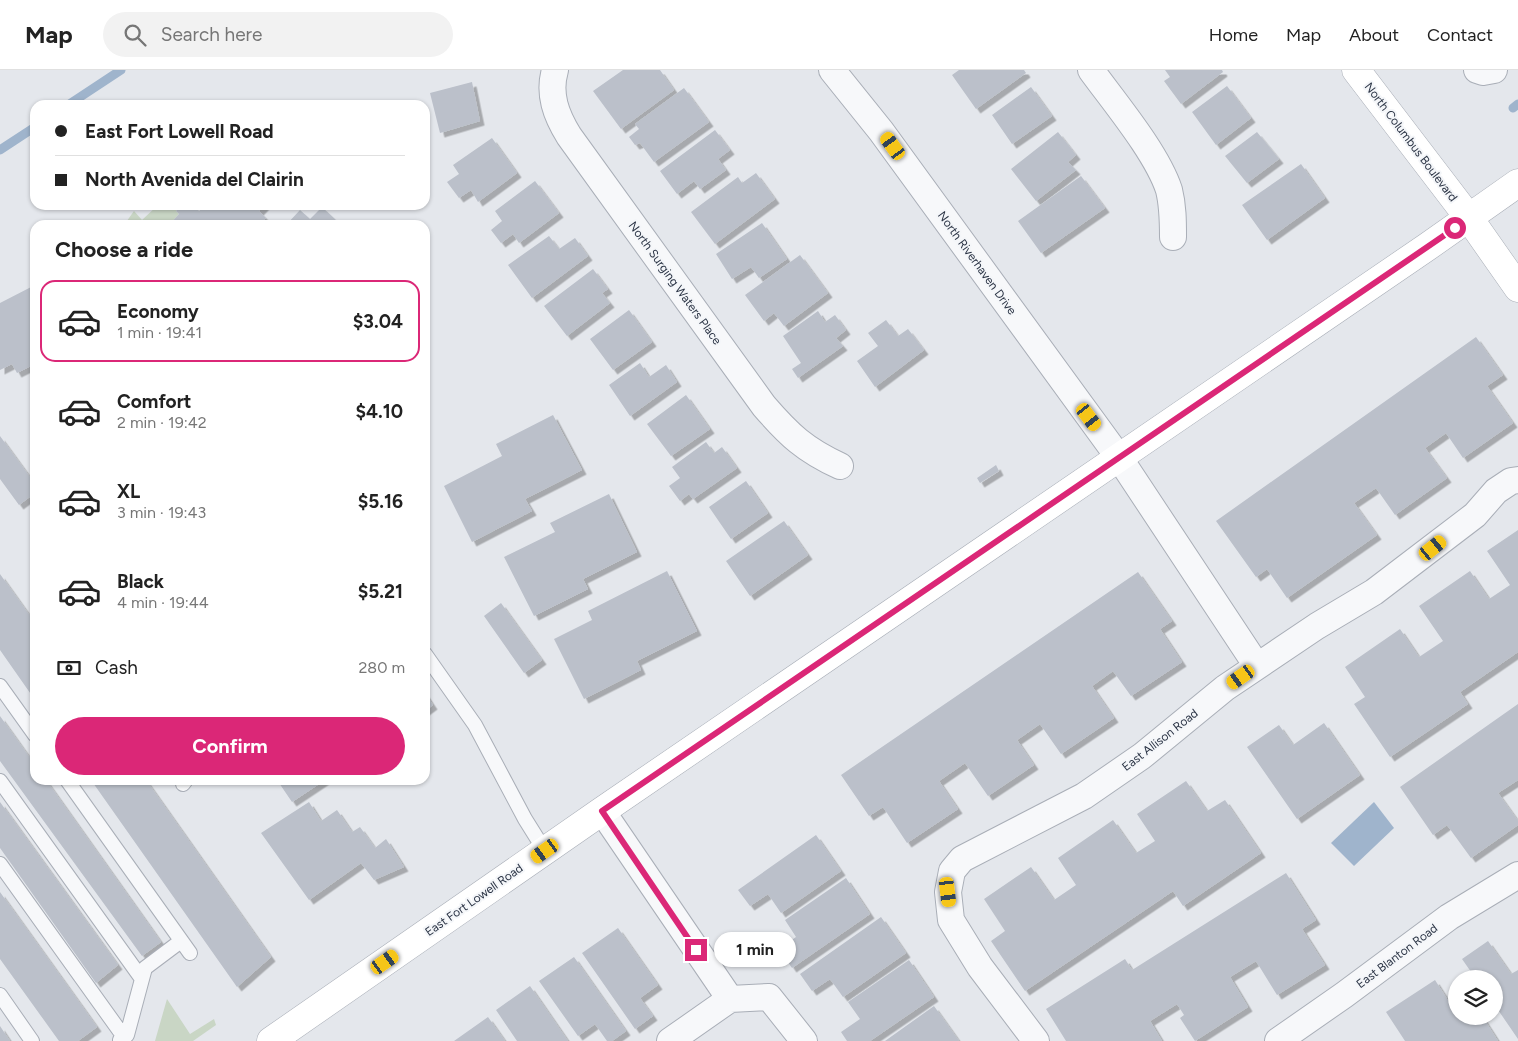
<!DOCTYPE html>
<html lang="en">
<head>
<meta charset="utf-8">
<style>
	body { margin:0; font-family:Figtree,sans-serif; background:#f2f2f2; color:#222; height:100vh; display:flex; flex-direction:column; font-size:19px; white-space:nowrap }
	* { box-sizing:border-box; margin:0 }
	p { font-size:16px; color:#767676 }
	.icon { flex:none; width:28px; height:28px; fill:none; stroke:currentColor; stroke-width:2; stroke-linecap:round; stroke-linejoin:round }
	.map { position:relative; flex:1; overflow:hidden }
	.details { position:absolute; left:30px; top:150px; width:400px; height:565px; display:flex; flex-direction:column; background:#fff; border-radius:15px; box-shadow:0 1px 4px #0004 }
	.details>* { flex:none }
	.top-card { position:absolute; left:30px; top:30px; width:400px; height:110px; border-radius:15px; box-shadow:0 1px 4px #0004; display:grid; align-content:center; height:110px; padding:0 25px; background:#fff }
	.tools { position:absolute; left:1448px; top:900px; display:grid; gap:10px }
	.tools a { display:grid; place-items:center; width:55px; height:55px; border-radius:50%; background:#fff; box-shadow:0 1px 4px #0004; font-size:25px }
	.end { position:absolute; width:22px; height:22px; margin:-11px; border:6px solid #db2777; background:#fff; box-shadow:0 0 0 2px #fff }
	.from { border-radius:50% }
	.bubble { position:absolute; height:35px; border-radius:18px; background:#fff; box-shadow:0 1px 4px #0004; font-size:16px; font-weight:700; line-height:35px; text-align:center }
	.car { position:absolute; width:15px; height:30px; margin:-15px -8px; border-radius:6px; box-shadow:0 0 4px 1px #0007; background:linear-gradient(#f5c518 24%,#345 0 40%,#f5c518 0 76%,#345 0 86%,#f5c518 0) }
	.top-card b { display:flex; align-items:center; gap:18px; height:48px; font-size:19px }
	.top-card b+b { border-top:1px solid #e0e0e0 }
	.top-card i { width:12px; height:12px; background:#222 }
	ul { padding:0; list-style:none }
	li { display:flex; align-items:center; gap:15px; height:82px; margin:0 10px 8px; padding:0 15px; border:2px solid transparent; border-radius:15px }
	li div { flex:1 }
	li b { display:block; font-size:19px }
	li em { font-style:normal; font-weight:700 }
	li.selected { border-color:#db2777 }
	li>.icon { width:45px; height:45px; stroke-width:1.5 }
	h2 { padding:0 25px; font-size:22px; line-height:60px }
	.pay { display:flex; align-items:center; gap:12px; height:55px; padding:0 25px; font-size:19px }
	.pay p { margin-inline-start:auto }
	.primary-button { display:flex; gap:10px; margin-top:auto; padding:10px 25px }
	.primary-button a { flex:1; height:58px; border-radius:30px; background:#db2777; color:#fff; font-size:20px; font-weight:700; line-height:58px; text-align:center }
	header { display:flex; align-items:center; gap:30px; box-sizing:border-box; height:70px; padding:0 25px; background:#fff; border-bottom:1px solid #e0e0e0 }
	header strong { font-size:24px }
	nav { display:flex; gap:28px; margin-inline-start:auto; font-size:18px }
	.search { width:350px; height:45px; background:#f2f2f2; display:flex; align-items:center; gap:12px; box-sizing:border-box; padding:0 18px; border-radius:28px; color:#767676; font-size:19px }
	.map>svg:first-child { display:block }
	.green { fill:#c9d6c5 }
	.water { fill:#9fb4cc }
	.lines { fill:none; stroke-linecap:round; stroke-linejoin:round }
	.stream { stroke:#9fb4cc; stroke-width:9 }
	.building { fill:#bbc0ca; filter:url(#shadow) }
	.lane-casing { stroke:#a9aeb7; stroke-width:16 }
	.street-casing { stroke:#a9aeb7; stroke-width:28 }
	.secondary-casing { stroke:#a9aeb7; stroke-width:29 }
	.lane { stroke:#f7f8fa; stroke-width:14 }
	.street { stroke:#f7f8fa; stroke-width:26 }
	.secondary { stroke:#fff; stroke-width:28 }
	.route { stroke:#db2777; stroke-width:6 }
	.labels { text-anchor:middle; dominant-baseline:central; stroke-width:4; stroke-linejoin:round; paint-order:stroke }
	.street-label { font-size:12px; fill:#2b3445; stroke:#f4f6f9 }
</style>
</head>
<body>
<header>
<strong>Map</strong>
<div class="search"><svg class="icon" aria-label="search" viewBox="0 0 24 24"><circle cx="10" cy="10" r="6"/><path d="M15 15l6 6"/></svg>Search here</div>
<nav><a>Home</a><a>Map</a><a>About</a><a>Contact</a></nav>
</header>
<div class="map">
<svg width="1518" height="971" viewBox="0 0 1518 971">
	<defs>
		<filter id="shadow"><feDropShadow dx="4.5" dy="4.5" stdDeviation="0" flood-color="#0004"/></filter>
	</defs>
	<rect width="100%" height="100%" fill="#e4e7ec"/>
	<path class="green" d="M158,135H182L176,141L179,144L169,155H124L134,141L142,150Z
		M167,929L190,964L214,949L216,955L193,971H155Z"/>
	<path class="water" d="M1374,732L1394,758L1354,796L1331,773Z"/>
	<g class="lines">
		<path class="stream" d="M68,35L121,0
			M1513,38L1518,34
			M0,80L35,57"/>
	</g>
	<path class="building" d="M623,0H660L674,20L621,59L593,21Z
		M959,0H1024L1026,3L976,39L952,5Z
		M1165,0H1222L1223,2L1181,34L1164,11L1170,7Z
		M472,12L480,51L440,63L430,23Z
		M1227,16L1251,48L1216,75L1192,42Z
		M1031,17L1052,46L1012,74L992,45Z
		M684,18L709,52L654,92L640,73L635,75L629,67L639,59L635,54Z
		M715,60L730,80L718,89L726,100L700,119L694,111L677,124L660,101Z
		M1058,62L1076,85L1068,92L1076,100L1036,131L1011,99Z
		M1257,62L1279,89L1247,113L1225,86Z
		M492,68L517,103L478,132L471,120L459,128L447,112L459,104L453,95Z
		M1301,94L1325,128L1267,170L1242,135Z
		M756,103L775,129L715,174L691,142L738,107L742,113Z
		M1081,106L1105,138L1041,183L1018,151Z
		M535,111L559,143L519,173L513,164L501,173L491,160L502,151L495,141Z
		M182,135H193L199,141L205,135H265L259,141L266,148L258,155H245L241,151L237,155H169L179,144L176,141Z
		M322,137L337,151L334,155H286L300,140L310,149Z
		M762,153L787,189L759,208L751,197L732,209L716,184Z
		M549,166L559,179L575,168L588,186L532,228L508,195Z
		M800,185L828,223L784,256L774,243L764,251L745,225Z
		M593,199L608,219L602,223L610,233L567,266L544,236Z
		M35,215V294L17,303L12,294L0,300V233Z
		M629,240L652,272L613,300L590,269Z
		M818,241L825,252L835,245L846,260L836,268L843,276L798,308L792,299L801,293L783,266Z
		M886,250L898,266L908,259L924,280L875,317L857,291L878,276L868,263Z
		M1476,267L1503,305L1487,316L1513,353L1463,388L1446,363L1425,378L1447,408L1395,445L1376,418L1354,433L1377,465L1287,528L1267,499L1256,507L1216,451Z
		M640,293L649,307L666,295L677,312L630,346L609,315Z
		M686,325L710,359L671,386L647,354Z
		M553,345L582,400L525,429L532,441L472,472L444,416L502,386L496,374Z
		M0,366L35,414V423L19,435L0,409Z
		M706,372L714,383L722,377L737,398L693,429L689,424L680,431L669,416L680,408L672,397Z
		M996,395L999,401L980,413L977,408Z
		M746,411L768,443L731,469L709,437Z
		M609,424L637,482L583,509L588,519L534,546L504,487L555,462L550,453Z
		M784,451L808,485L750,526L726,491Z
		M1518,460V582L1460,622L1468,634L1390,687L1354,634L1365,627L1345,597L1400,559L1419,587L1443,571L1419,536L1470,501L1489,529L1510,515L1487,481Z
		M667,501L697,561L637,591L641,600L584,629L554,569L592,550L588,541Z
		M1138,502L1172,551L1160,559L1182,592L1131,626L1113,601L1092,616L1114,648L1061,684L1040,654L1017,670L1034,695L988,726L965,693L939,711L958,739L907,773L883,737L869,746L841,705Z
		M0,504L35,553V630L0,580Z
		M501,533L542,590L524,603L484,546Z
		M425,623L433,635L425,641Z
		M1518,634V710L1498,723L1518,751V755L1471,788L1447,755L1433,765L1400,717Z
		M0,646L35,695V710H46L161,872L142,886L0,691Z
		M1324,653L1360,705L1297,749L1247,677L1279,655L1293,675Z
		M91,710H146L271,887L237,917Z
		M277,710H325L292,732Z
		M1186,711L1207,741L1225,730L1261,783L1183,836L1173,821L1025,921L991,871L1005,861L984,829L1031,797L1054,830L1076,815L1058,788L1113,750L1136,783L1155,771L1137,744Z
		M0,732L118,895L96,913L0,778Z
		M309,732L321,751L337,740L352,762L360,757L375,778L386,769L404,797L374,810L361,793L309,830L261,763Z
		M816,765L841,801L781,843L768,824L750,836L738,820Z
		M1286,803L1316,850L1302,859L1325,895L1277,925L1256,891L1230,907L1248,937L1195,971L1180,948L1184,945L1177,934L1150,951L1162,971H1066L1046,939L1125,889L1132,900Z
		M846,808L870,844L792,898L779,879L796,867L785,850Z
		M0,822L97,957L78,971H59L0,889Z
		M881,847L906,883L843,927L830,909L812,921L800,904Z
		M618,858L658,915L640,928L653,946L635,959L582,883Z
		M1488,871L1511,904L1518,900V969L1494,934V909H1476L1462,889Z
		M574,887L626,961L612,971H607L595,954L578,966L539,911Z
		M909,890L934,927L870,971H847L841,962L860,949L848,932Z
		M1435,910L1456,943V946H1482L1498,971H1405L1386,942Z
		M530,916L568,971H517L496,940Z
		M934,936L959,971H885Z
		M488,947L505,971H454Z
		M0,956L10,971H0Z"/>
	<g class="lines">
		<g class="lane-casing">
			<path id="lane" d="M425,584L475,655L525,749L545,781
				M0,616L35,665
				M67,710L190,883
				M0,711L142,909
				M183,714L186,710
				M0,794L124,967
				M0,925L32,971
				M120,970L127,965L145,898L181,871"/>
		</g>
		<g class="street-casing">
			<path id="street" d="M555,0C548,24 556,45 569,66L764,336C789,365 805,380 840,396
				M832,0L881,61L1120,389L1257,596
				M1091,0C1115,33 1157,83 1169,120C1173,136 1173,151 1173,167
				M1477,0L1483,2L1494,0
				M602,741L730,929
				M730,929L769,927L804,971
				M670,971L730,929
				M1036,971L980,897L951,850L948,822L952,801L962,789L1084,726L1142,686L1225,618L1317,556L1374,522L1475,445L1496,421L1511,411L1518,410
				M1278,971L1344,925L1449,847L1518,805"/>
		</g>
		<g class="secondary-casing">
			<path id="secondary" d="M1356,0L1469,148L1518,218
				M271,971L602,741L1427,177L1518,113"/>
		</g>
		<use href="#lane" class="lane"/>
		<use href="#street" class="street"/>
		<use href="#secondary" class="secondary"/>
	</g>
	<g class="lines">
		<path class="route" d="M696,880L602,741L1455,158"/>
	</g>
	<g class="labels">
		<g class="street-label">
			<text transform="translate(1411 72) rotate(53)">North Columbus Boulevard</text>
			<text transform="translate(977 193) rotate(54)">North Riverhaven Drive</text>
			<text transform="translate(675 213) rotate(54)">North Surging Waters Place</text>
			<text transform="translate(1160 670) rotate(-38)">East Allison Road</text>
			<text transform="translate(474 830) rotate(-35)">East Fort Lowell Road</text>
			<text transform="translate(1397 886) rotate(-37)">East Blanton Road</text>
		</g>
	</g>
</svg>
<div class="tools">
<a><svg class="icon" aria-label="layers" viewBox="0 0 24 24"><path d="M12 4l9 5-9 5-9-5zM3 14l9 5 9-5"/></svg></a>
</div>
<i class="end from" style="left:1455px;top:158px"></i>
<i class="end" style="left:696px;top:880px"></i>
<div class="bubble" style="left:714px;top:862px;width:82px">1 min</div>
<i class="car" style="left:893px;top:76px;rotate:324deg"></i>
<i class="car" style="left:1089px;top:347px;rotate:143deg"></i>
<i class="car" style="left:1433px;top:478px;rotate:51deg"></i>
<i class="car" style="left:1241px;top:607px;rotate:235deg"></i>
<i class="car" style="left:545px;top:781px;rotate:235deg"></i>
<i class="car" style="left:948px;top:822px;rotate:173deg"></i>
<i class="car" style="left:385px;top:892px;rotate:55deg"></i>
<div class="top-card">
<b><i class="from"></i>East Fort Lowell Road</b>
<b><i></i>North Avenida del Clairin</b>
</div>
<section class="details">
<h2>Choose a ride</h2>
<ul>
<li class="selected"><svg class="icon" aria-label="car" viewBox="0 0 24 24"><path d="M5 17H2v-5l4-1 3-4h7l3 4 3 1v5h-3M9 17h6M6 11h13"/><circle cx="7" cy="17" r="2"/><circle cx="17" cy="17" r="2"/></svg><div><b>Economy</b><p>1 min · 19:41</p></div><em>$3.04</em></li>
<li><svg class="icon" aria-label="car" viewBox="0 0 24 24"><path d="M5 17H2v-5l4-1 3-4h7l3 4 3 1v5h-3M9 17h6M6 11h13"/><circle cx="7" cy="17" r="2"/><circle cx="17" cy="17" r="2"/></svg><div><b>Comfort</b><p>2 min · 19:42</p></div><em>$4.10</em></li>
<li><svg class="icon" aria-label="car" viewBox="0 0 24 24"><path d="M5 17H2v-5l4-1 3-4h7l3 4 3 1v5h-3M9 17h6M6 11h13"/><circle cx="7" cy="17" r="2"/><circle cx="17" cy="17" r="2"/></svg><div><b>XL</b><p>3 min · 19:43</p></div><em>$5.16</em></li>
<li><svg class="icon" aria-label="car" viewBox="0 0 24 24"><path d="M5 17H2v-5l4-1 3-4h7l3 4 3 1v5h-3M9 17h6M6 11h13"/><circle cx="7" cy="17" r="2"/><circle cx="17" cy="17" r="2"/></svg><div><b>Black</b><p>4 min · 19:44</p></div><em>$5.21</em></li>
</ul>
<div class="pay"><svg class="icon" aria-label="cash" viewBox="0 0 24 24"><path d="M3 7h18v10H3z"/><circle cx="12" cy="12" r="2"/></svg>Cash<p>280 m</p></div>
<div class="primary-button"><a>Confirm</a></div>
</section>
</div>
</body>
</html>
